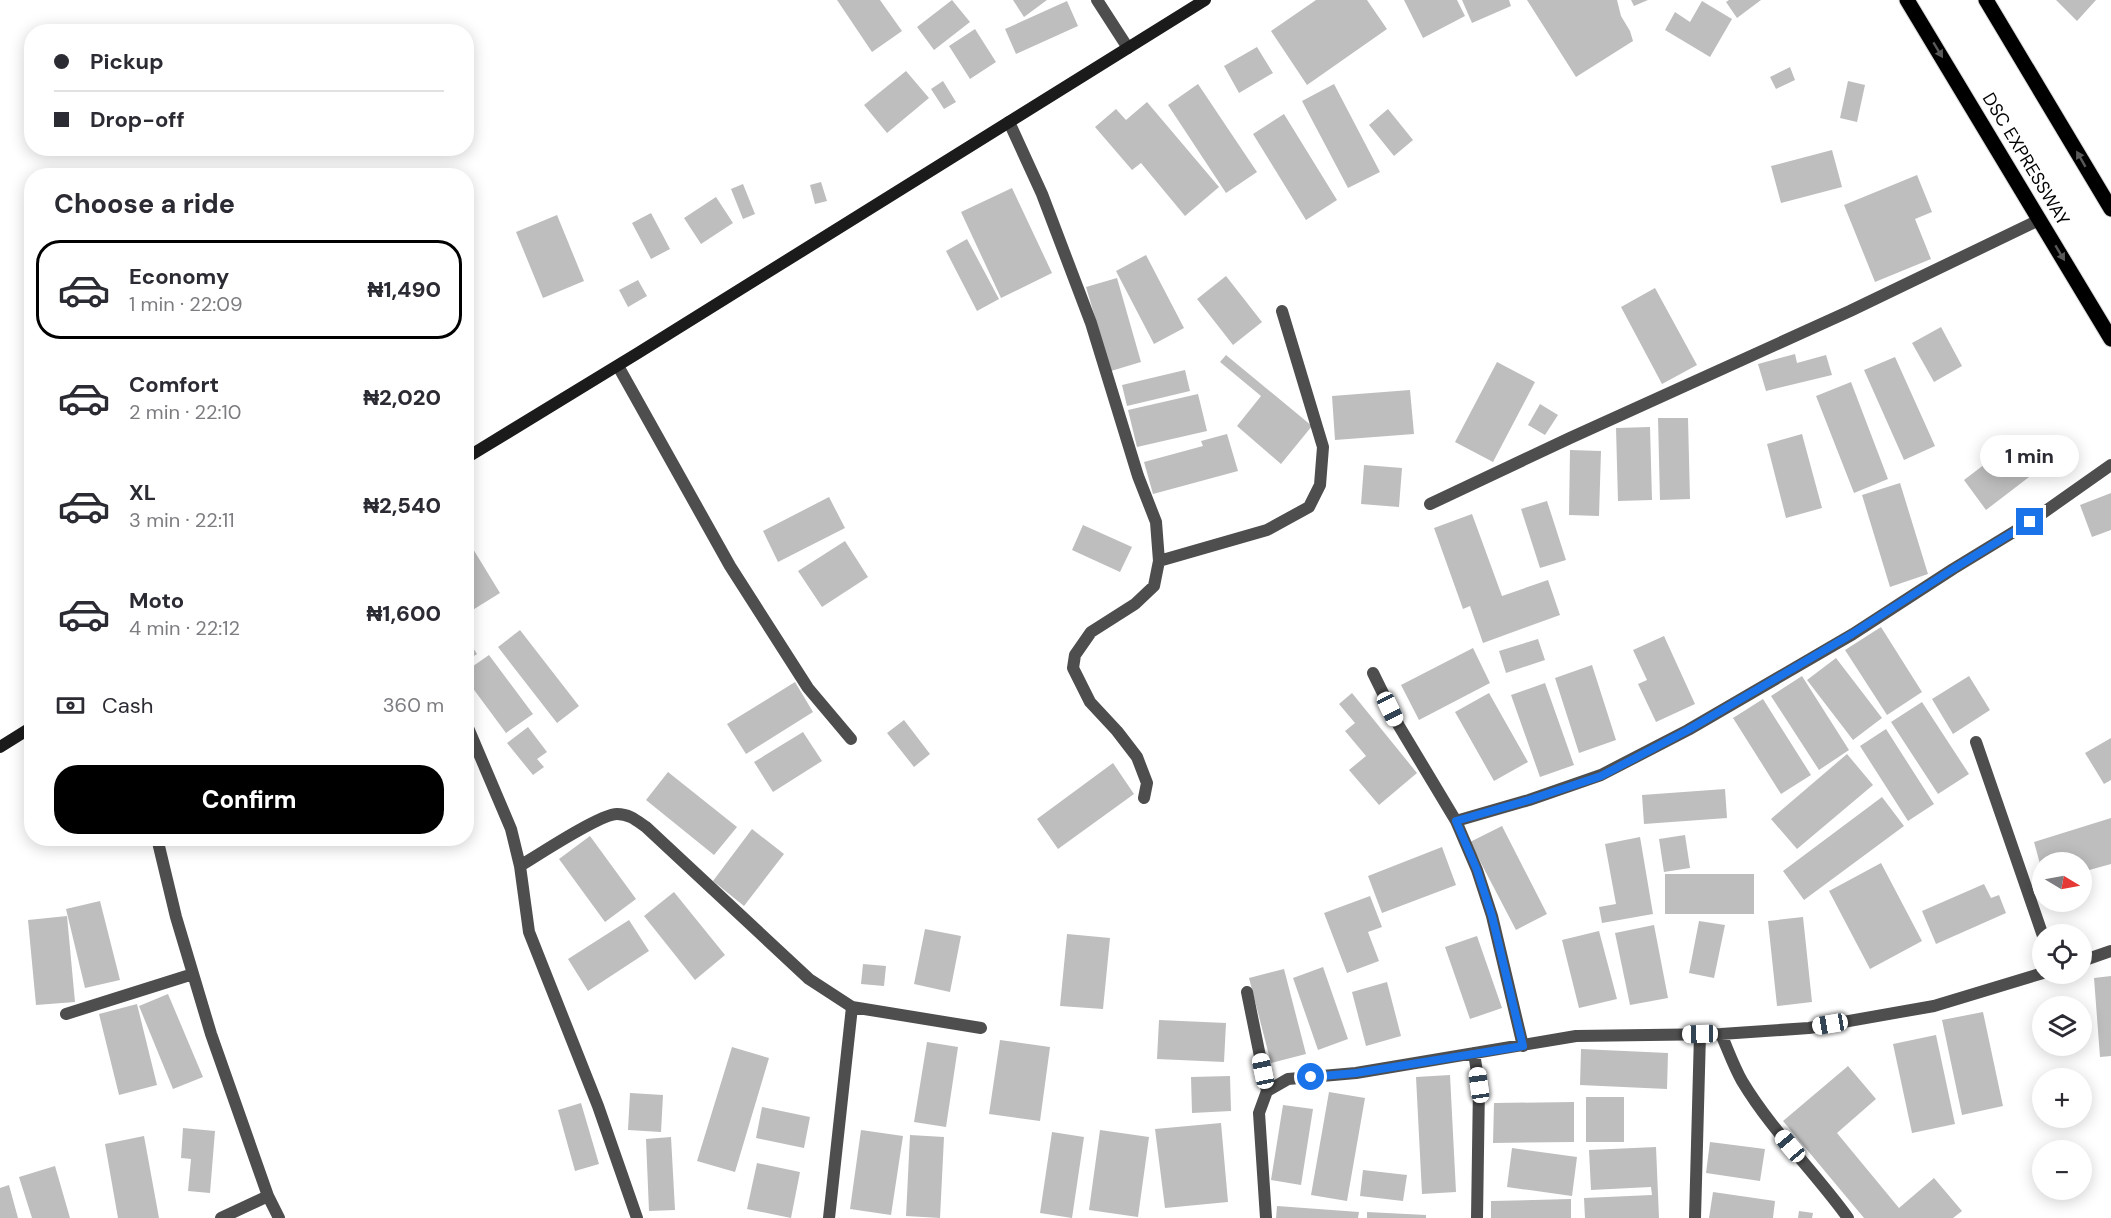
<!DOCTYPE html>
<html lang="en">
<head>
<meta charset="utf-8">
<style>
	body { margin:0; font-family:"DM Sans",sans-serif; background:#f7f7f7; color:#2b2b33; height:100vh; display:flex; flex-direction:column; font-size:22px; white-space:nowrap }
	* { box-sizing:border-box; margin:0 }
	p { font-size:20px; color:#7c7c81 }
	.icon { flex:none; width:33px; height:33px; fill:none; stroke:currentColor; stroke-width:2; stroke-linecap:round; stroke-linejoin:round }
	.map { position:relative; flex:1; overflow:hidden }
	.sheet { position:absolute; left:24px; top:168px; width:450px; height:678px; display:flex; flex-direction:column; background:#fff; border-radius:24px; box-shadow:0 3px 15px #0003 }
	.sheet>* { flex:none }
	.banner { position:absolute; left:24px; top:24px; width:450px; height:132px; border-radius:24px; box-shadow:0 3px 15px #0003; display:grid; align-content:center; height:132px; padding:0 30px; background:#fff }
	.needle { width:39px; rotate:100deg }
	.fabs { position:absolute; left:2032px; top:852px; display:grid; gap:12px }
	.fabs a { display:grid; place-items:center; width:60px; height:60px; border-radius:50%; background:#fff; box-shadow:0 3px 15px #0003; font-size:30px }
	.end { position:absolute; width:27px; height:27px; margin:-14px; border:8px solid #1a73e8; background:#fff; box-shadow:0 0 0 3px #fff }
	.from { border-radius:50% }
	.bubble { position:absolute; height:42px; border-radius:21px; background:#fff; box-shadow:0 3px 15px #0003; font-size:20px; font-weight:800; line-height:42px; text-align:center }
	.car { position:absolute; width:18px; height:36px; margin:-18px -9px; border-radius:8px; box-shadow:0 0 4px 2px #0007; background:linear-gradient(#fff 24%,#345 0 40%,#fff 0 76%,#345 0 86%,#fff 0) }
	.banner b { display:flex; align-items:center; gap:21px; height:57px; font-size:22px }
	.banner b+b { border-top:2px solid #e1e1e2 }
	.banner i { width:15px; height:15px; background:#2b2b33 }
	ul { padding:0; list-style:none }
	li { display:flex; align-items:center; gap:18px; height:99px; margin:0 12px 9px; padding:0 18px; border:3px solid transparent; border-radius:24px }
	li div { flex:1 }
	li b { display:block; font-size:22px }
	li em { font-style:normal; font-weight:800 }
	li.active { border-color:#000 }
	li>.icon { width:54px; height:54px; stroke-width:1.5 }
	h2 { padding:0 30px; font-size:27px; line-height:72px }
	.pay { display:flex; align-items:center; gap:15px; height:66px; padding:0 30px; font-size:22px }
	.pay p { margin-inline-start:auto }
	.cta { display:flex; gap:12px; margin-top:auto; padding:12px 30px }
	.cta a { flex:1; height:69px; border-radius:24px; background:#000; color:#fff; font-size:24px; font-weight:800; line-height:69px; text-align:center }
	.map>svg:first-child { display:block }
	.building { fill:#bebebe }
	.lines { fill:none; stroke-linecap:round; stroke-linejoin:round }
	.primary-casing { stroke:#dbdbdb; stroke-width:17 }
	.street { stroke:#4e4e4e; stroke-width:12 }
	.secondary { stroke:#1b1b1b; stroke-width:12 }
	.primary { stroke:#000; stroke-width:15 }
	.oneway { fill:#595959 }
	.route { stroke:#1a73e8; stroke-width:8 }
	.labels { text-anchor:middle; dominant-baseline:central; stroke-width:4.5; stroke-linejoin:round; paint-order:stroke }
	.street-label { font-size:18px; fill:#000; stroke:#fff }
</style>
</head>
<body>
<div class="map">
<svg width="2111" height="1218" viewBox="0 0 2111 1218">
	<rect width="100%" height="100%" fill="#fff"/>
	<path class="building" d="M837,0H880L902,31L872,52Z
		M952,0L970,22L934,50L917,27Z
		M1013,0H1047L1024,17Z
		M1316,0H1367L1387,29L1307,85L1271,31Z
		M1404,0H1457L1465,16L1423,38Z
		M1462,0H1509L1511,6L1472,23Z
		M1527,0H1617L1621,16L1630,31L1633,41L1576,77Z
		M1631,0H1648L1634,6Z
		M1729,0H1761L1737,18L1726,2Z
		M2056,0H2096L2077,21Z
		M1067,1L1078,26L1016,54L1005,29Z
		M1702,1L1732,19L1710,57L1665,30L1675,12L1690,22Z
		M975,29L996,62L970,79L949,46Z
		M1257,47L1273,73L1239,93L1224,66Z
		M1790,67L1795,80L1776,89L1770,77Z
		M906,71L929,98L887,133L864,105Z
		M943,81L956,102L944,109L931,89Z
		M1848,81L1865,85L1857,122L1840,118Z
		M1198,84L1257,172L1226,193L1168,105Z
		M1334,84L1380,172L1348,188L1302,101Z
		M1147,102L1219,187L1185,216L1141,163L1132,170L1095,127L1116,109L1126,120Z
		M1388,109L1413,140L1394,156L1369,125Z
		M1284,114L1337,200L1306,220L1253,134Z
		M1832,150L1842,187L1781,203L1771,166Z
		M1917,175L1932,212L1915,219L1931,259L1875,282L1844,205Z
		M821,182L827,201L815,204L810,185Z
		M743,184L755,214L743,219L731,189Z
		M1012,188L1052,273L1001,298L961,212Z
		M716,197L733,223L701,244L684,218Z
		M651,213L670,249L651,259L632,223Z
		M557,215L584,281L543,298L516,232Z
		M967,239L999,299L977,311L946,251Z
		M1146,255L1184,328L1154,344L1116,271Z
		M1226,276L1262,322L1233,345L1197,299Z
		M1117,278L1141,362L1111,371L1086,287Z
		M638,280L647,296L628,307L619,290Z
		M1655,288L1697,365L1662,384L1621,307Z
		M1941,327L1962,366L1934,382L1912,343Z
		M1795,354L1797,363L1826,355L1832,375L1766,391L1758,364Z
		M1226,355L1312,426L1281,464L1237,426L1261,396L1220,362Z
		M1895,357L1935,446L1904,460L1864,370Z
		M1497,362L1535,382L1493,462L1455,442Z
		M1185,370L1190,391L1127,406L1122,385Z
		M1851,382L1888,479L1854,493L1816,396Z
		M1410,390L1414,434L1335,440L1332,396Z
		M1198,394L1207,431L1137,447L1128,410Z
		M1540,404L1558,415L1545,435L1528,425Z
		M1658,418H1688L1690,499L1660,500Z
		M1650,427L1652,500L1618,501L1616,428Z
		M1227,434L1238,471L1153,494L1144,462L1203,446L1201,441Z
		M1802,434L1822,508L1786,518L1767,444Z
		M2019,438L2041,468L1986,510L1964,480Z
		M1570,450L1601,451L1599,516L1569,515Z
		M1364,465L1402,468L1399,507L1361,504Z
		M1900,483L1928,574L1890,587L1862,495Z
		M2111,493V530L2092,537L2080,505Z
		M829,497L845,528L778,562L763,531Z
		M1547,501L1566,560L1540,568L1521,509Z
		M1472,514L1502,596L1548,580L1560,615L1483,643L1470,606L1463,609L1434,528Z
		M1083,525L1132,547L1120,572L1072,550Z
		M845,541L868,577L822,607L798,571Z
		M470,544L500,593L471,611L466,603V547Z
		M1881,627L1922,692L1887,715L1845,650Z
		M520,630L579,706L557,723L498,647Z
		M1664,636L1695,704L1656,722L1638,684L1647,680L1633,650Z
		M466,637L477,654L466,661Z
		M1538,639L1545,660L1506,673L1499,651Z
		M1473,648L1490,683L1419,720L1401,685Z
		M489,655L533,714L506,733L466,679V671Z
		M1836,658L1882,718L1853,740L1807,680Z
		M1592,665L1616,740L1579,753L1555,678Z
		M1802,676L1849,750L1819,770L1771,696Z
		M1969,676L1990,710L1953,734L1932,699Z
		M795,682L813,712L746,754L727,724Z
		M1545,683L1574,765L1540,777L1511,695Z
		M1352,693L1417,773L1379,805L1349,770L1366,756L1345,731L1355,723L1339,704Z
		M1489,693L1528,762L1494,781L1455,712Z
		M1763,699L1811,775L1781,794L1733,718Z
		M1922,702L1969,774L1938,794L1891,722Z
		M904,720L930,754L914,767L887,733Z
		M528,727L547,752L537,759L544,767L533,775L507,743Z
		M1886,729L1934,804L1908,821L1860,746Z
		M803,732L822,761L773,792L754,762Z
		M2111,738V780L2104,784L2085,753Z
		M1847,754L1873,785L1797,849L1771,819Z
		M1113,763L1134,794L1058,849L1037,819Z
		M668,772L737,827L714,855L646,800Z
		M1725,789L1727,818L1644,824L1642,795Z
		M1882,797L1904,826L1804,900L1783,871Z
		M2111,818V864L2082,872V862H2043L2042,871L2034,842Z
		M1502,826L1547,914L1516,930L1470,842Z
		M752,829L784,854L744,906L713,881Z
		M1685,835L1690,868L1664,872L1659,839Z
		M590,836L636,899L605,922L559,859Z
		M1640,837L1653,914L1602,923L1599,907L1616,904L1605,844Z
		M1442,847L1456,885L1382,913L1368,876Z
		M1881,863L1922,941L1870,969L1829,891Z
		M1665,874H1754V914H1665Z
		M1984,884L1991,898L1999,895L2006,913L1936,944L1922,911Z
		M674,892L725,955L695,980L644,916Z
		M1370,896L1382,927L1368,932L1379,961L1347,973L1324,913Z
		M100,901L120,980L85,988L66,909Z
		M67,916L75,1002L36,1005L28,920Z
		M1803,917L1812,1002L1777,1006L1768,921Z
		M629,920L649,951L588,991L568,959Z
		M1699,921L1725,925L1714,978L1689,973Z
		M1654,925L1668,998L1630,1005L1615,933Z
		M925,929L961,936L950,992L914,984Z
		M1599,931L1617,999L1579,1008L1562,940Z
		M1067,934L1110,938L1103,1009L1060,1006Z
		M1477,936L1502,1008L1470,1019L1445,947Z
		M863,964L886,966L884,986L861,984Z
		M1323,967L1348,1039L1318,1050L1293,978Z
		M1284,969L1306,1054L1271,1063L1249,978Z
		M2111,976V1056L2100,1057L2094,978Z
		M1387,982L1401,1036L1366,1046L1352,992Z
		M168,994L203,1077L173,1089L139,1006Z
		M137,1004L157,1085L119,1095L99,1014Z
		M1983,1012L2003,1106L1962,1115L1942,1020Z
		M1159,1020L1226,1023L1224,1062L1157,1059Z
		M1936,1035L1955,1124L1912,1133L1893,1044Z
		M1000,1040L1050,1047L1040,1121L989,1114Z
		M927,1042L958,1047L946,1127L914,1122Z
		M732,1047L769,1058L735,1172L697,1161Z
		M1581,1049L1668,1053L1667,1089L1580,1085Z
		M1848,1066L1876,1099L1837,1133L1899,1208L1934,1178L1962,1211L1953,1218H1864L1783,1121Z
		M1450,1075L1456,1192L1422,1194L1416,1077Z
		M1230,1076L1231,1111L1192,1113L1191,1077Z
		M1329,1092L1365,1098L1347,1201L1311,1195Z
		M630,1093L663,1095L661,1132L628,1130Z
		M1586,1097H1624V1142H1586Z
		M1574,1102V1142L1493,1143L1494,1103Z
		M581,1103L599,1164L575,1171L558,1110Z
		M1283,1105L1313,1109L1301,1185L1271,1180Z
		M762,1107L810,1117L804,1148L756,1138Z
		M1221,1123L1228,1202L1165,1208L1155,1129Z
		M183,1128L215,1131L210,1193L188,1191L191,1159L181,1158Z
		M861,1130L903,1136L891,1215L850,1209Z
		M1100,1130L1149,1137L1138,1217L1089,1210Z
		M1052,1132L1084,1137L1072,1218L1040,1213Z
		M910,1135L944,1137L940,1218L906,1216Z
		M144,1136L159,1218H118L105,1144Z
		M671,1137L675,1210L649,1211L646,1139Z
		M1710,1142L1765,1149L1760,1181L1706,1173Z
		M1656,1147L1659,1218H1585L1584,1198L1652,1195L1651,1187L1591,1190L1589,1150Z
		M1512,1148L1577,1157L1572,1196L1507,1187Z
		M757,1163L800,1172L791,1218L747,1209Z
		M55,1166L70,1218H32L19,1177Z
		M1363,1170L1407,1175L1403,1201L1360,1196Z
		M9,1185L18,1218H0V1188Z
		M1713,1192L1775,1201L1773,1218H1709Z
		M1571,1199V1218H1491V1201Z
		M1277,1206L1359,1212L1358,1218H1276Z
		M1799,1211L1813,1213L1812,1218H1798Z
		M1367,1212L1426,1215V1218H1367Z"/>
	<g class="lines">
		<g class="primary-casing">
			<path id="primary" d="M1907,0L2111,339
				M1986,0L2111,209"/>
		</g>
		<path class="street" d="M1097,0L1128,48
			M1009,122L1042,194L1091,323L1138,476L1156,522L1159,561L1154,586L1135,604L1091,632L1075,655L1073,668L1090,702L1117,731L1137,757L1147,783L1144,798
			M618,366L730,566L808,688L851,739
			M1430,504L1570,438L1850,311L2039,220
			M1159,561L1267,530L1309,507L1320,485L1323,447L1282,311
			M1373,673L1399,726L1456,821L1477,870L1492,916L1523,1046
			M466,723L511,829L520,866L529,932L598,1106L637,1218
			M1976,742L2043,936
			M1456,821L1529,800L1601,775L1688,730L1853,634L1953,569L2030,522L2111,465
			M157,838L176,917L211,1034L268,1196L279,1218
			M520,866C538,855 600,814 617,814C629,814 636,820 646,827L809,979L852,1007L981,1028
			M2082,961L2111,951
			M1247,992L1267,1091
			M66,1014L193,974
			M1721,1034C1728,1050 1734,1067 1742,1081C1772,1131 1814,1171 1848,1218
			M1474,1053L1479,1085L1477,1218
			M221,1218L268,1196
			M829,1218L852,1007
			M1266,1218L1259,1113L1267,1091L1288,1079L1356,1073L1576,1036L1721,1034L1809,1028L1934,1006L2043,973
			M1695,1218L1700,1034"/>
		<path class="secondary" d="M466,458L638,353L1205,0
			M0,747L32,727"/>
		<use href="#primary" class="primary"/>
	</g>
	<defs><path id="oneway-solid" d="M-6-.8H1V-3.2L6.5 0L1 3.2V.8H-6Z" transform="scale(1.5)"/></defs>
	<g class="oneway">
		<use href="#oneway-solid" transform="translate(1938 50) rotate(59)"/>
		<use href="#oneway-solid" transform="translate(2081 159) rotate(-120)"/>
		<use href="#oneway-solid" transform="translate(2060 253) rotate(59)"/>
	</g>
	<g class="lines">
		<path class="route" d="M1311,1077L1356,1073L1523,1046L1492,916L1477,870L1456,821L1529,800L1601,776L1688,730L1852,634L1953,569L2030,522"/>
	</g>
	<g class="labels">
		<g class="street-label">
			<text transform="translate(2026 159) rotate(59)">DSC EXPRESSWAY</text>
		</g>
	</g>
</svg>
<div class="fabs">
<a><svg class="needle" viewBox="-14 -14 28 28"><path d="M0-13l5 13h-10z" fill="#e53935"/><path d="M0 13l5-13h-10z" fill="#7c7c81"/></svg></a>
<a><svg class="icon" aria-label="locate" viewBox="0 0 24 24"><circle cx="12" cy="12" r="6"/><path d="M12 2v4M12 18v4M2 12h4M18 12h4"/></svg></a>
<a><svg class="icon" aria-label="layers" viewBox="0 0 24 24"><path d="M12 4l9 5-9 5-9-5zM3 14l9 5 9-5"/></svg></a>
<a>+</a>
<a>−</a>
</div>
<i class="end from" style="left:1311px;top:1077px"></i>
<i class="end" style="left:2030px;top:522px"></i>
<div class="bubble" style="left:1980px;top:435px;width:99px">1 min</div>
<i class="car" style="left:1390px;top:709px;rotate:154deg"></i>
<i class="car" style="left:1830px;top:1024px;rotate:260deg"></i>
<i class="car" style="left:1700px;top:1034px;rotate:269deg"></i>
<i class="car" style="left:1263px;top:1071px;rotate:348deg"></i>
<i class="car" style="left:1479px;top:1085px;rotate:352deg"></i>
<i class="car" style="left:1790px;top:1146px;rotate:320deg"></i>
<div class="banner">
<b><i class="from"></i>Pickup</b>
<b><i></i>Drop-off</b>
</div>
<section class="sheet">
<h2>Choose a ride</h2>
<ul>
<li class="active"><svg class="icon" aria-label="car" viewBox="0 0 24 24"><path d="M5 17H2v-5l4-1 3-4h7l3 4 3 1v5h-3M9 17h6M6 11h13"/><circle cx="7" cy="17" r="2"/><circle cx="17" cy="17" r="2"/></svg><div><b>Economy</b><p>1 min · 22:09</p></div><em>₦1,490</em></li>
<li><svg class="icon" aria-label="car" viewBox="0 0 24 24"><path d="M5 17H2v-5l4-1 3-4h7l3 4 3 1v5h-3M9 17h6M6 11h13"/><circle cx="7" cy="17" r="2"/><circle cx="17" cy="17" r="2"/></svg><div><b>Comfort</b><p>2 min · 22:10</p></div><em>₦2,020</em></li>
<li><svg class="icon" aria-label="car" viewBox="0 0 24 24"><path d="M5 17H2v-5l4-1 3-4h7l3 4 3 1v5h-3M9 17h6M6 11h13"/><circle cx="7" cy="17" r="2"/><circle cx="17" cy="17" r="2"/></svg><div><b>XL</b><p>3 min · 22:11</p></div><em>₦2,540</em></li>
<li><svg class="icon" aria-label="car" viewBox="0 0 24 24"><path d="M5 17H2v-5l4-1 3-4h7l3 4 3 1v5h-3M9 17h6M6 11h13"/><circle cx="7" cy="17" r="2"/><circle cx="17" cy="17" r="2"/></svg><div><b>Moto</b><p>4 min · 22:12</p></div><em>₦1,600</em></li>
</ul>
<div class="pay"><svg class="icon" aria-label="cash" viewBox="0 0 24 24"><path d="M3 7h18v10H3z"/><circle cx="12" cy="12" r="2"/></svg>Cash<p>360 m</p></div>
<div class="cta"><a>Confirm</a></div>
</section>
</div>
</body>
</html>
